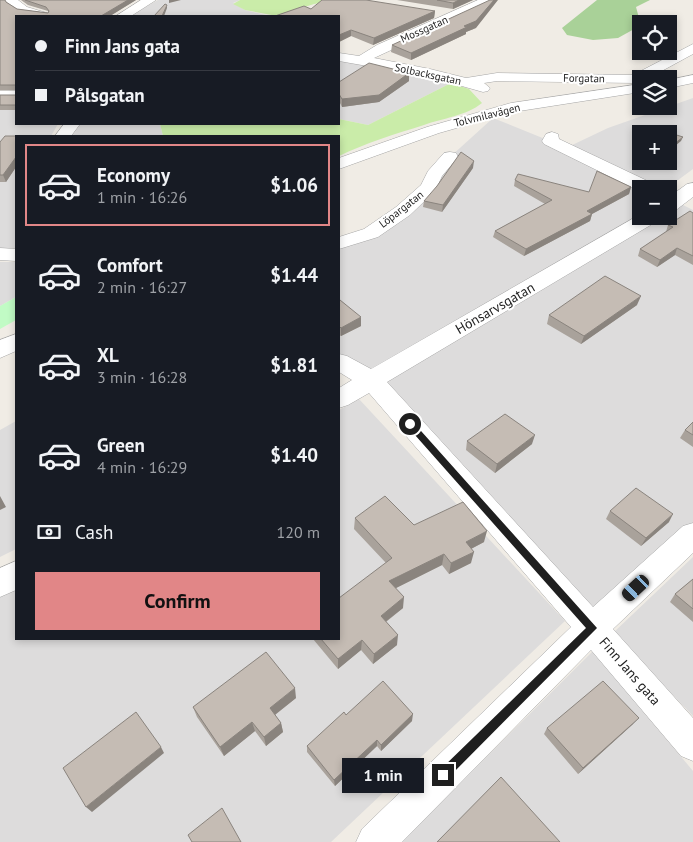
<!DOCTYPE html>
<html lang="en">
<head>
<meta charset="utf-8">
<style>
	body { margin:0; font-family:"PT Sans",sans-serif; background:#20242c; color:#f1f3f6; height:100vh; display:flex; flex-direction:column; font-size:19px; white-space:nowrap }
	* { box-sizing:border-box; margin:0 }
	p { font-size:16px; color:#9ea1a6 }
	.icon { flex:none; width:28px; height:28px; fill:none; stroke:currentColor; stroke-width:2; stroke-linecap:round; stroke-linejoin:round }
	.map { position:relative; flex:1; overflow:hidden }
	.side { position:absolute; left:15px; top:135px; width:325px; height:505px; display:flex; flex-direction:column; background:#171b24; border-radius:0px; box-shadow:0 2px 8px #0003 }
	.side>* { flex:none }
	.guide { position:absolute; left:15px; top:15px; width:325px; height:110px; border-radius:0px; box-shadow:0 2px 8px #0003; display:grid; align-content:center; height:110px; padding:0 20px; background:#171b24 }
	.controls { position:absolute; left:632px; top:15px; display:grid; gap:10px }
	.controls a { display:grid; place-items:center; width:45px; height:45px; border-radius:0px; background:#171b24; box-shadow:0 2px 8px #0003; font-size:25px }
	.end { position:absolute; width:22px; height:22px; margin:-11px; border:6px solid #1f1f1f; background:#fff; box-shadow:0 0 0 2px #fff }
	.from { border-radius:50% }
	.bubble { position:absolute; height:35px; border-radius:0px; background:#171b24; box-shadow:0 2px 8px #0003; font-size:16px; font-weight:700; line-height:35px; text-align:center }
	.car { position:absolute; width:15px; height:30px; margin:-15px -8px; border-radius:6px; box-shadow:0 0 4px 1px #0007; background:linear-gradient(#222 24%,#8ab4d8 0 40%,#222 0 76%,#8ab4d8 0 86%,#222 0) }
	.guide b { display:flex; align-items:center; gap:18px; height:48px; font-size:19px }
	.guide b+b { border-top:1px solid #363941 }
	.guide i { width:12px; height:12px; background:#f1f3f6 }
	ul { padding:9px 0 0; list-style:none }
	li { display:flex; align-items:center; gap:15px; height:82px; margin:0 10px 8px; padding:0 10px; border:2px solid transparent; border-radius:0px }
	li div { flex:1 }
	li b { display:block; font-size:19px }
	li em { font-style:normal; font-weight:700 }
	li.on { border-color:#e18687 }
	li>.icon { width:45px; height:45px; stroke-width:1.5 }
	.pay { display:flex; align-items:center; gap:12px; height:55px; padding:0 20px; font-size:19px }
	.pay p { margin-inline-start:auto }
	.action { display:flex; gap:10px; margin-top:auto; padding:10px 20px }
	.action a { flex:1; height:58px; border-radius:0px; background:#e18687; color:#111; font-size:20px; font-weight:700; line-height:58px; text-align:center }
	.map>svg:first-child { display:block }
	.residential { fill:#dddcdc; fill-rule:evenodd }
	.grass { fill:#caeca9 }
	.forest { fill:#a9d198 }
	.park { fill:#c1fbc5 }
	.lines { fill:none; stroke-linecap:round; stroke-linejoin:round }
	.minor-casing { stroke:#a6a6a6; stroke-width:1 }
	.minor { fill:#fff; fill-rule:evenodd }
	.wall { fill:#a9a29b }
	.shaded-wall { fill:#8a847e }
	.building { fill:#c5bcb4; stroke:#8a847e }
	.route { fill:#1f1f1f }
	.labels { text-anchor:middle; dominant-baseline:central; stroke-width:4; stroke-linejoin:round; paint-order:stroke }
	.far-street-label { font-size:11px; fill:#1f1f1f; stroke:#fff }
	.street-label { font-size:14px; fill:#1f1f1f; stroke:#fff }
</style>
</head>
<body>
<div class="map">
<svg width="693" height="842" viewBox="0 0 693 842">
	<rect width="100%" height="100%" fill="#f0ece5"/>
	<path class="residential" d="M158,0H240L233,3L245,10L270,16H129Z
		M339,61L404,72L451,83L368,125L339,119Z
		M0,98H16V124H58L51,136H16V248H0Z
		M693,98V169L666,189H656L568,147L608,128ZM641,134H669V161H641Z
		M493,118L550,141L641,189V216H669V198L693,210V535L592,628L371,381L339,362V243L371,233L403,211L450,157Z
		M77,124H160L163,136H68Z
		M0,262H16V297L0,306Z
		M359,399L565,621L331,842H0V595L16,585V639H339V410Z
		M16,421V549L0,557V430Z
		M693,557V716L613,633Z
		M593,651L693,771V842H401Z"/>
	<path class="grass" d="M240,0H341L314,4L277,16L245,10L233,4Z
		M451,83L469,89L482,103C466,116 443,118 424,125C395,134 366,143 339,156V136H163L160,124H339V119L368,125Z"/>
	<path class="forest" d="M597,0H650L636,7L639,18L636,28L618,38L593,40L567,35L562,28Z"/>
	<path class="park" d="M16,297V320L0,329V306Z"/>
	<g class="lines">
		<g class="minor-casing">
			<path id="minor" d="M4,0H18L27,7L47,13L49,16C32,17 16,15 4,0Z
				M141,0H156L131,16H116Z
				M478,0H494L492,3L374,58L430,69L466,78L497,73L633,75L693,44V54L647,79H641V82L636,83L497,81L484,83L490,88L488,91L483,92L430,77L339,61V53L359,56L377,45Z
				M693,75V83L669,88V80Z
				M641,84V92L513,112L439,133L339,169V158L427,127L511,103Z
				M0,91H16V99H0Z
				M64,124H80L71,136H55Z
				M552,132L558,134L559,139L656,185L659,189H641V192L544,144L542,141L546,134Z
				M450,152L456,153L458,157L442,176L435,191L410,215L378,237L339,249V237L364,229L396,207L421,185L428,171L444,153Z
				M693,183V197L676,210L669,211V197L687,184Z
				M641,214V216H661L659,220L387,382L593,607L683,526L693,523V553L613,629L693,718V761L681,756L591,650L402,842H356L362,829L571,627L369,393L348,405L339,408V388L352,380L339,372V354L347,356L371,369Z
				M0,248L16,249V261L0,260Z
				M16,334V351L0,358V340Z
				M16,561V590L0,597V568Z"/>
		</g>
		<use href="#minor" class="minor"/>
	</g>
	<path class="wall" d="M0,0L6,2L17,9L48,13V11L28,5L21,0H136L110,16H16V110H0V95H16V90H0Z
		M397,0H473L453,9Z
		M311,9L435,11L434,18L373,45L351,36L339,42V16Z
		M476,28L466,32V34L411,60L391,52L392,45Z
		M409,81L379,102L342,107L339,101V82Z
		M16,136V167L6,182H0V142Z
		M641,140V149L636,147L637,143Z
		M473,168L442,212L423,207L424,201Z
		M515,180L589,192L631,187L629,194L592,214L590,221L524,256L493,237L495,231L545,204L514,186Z
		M693,213V265L675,255L657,267L638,256L640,249L666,232L668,225Z
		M339,301L361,326L341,336L339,335Z
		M637,305L581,344L547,324L549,315Z
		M693,422V447L680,438L685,430Z
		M467,441L532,444L495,473L466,450Z
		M610,511L669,522L641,546L606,519Z
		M355,518L414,525L484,542L471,549V563L449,574L442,565L396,588L403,608L386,622L397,645L373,664L361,650L338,669L313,639H339L386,563L354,529Z
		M693,579V622L670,602L675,594Z
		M296,698L275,715L281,723L283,732L266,746L255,731L224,756L197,717L193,707Z
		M346,715L412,721L381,751L377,746L335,786L307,752V746Z
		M633,724L578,774L544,734L547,728Z"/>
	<path class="shaded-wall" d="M128,0H136L110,16H101Z
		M169,0H181L169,3Z
		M459,0H473L453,9V3Z
		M494,0H498L476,28L466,32V34L411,60V53L464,26Z
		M167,5V8L164,16H162Z
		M435,11L434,18L373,45L374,38Z
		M351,30V36L339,42V35L340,34Z
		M409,73V81L379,102L342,107V99Z
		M683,137L681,141L669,151V148Z
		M16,157V167L6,182L3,175Z
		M474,161L473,168L442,212L443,205Z
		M631,187L629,194L592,214L590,221L524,256L526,249L587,211Z
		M677,248L675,255L657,267L660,260Z
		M641,296L637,305L581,344L584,336Z
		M361,317V326L341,336V328Z
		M535,435L532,444L495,473L497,464Z
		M0,496L6,507L0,510Z
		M673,514L669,522L641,546L646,538Z
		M487,531L484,542L463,553L466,542Z
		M474,552L471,563L449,574L451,563Z
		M444,554L442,565L388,592L389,581Z
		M404,597L403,608L380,626L381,616Z
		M398,635L397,645L373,664L374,654Z
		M362,640L361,650L338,669V659Z
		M295,688L296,698L272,717L270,708Z
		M413,714L412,721L381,751V745Z
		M639,718L633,724L578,774L583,768Z
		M252,722L255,731L224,756L220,747Z
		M281,723L283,732L266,746L264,737Z
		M377,740V746L335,786L334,780Z
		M161,747L164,753L92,812L86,807Z"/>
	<path class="building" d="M0,0H5L6,2L17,9L48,13L49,11L46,7L25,0H128L101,16H16V105H0V95H16V85H0Z
		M322,0H366L435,11L374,38L351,30L339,35V16H275L304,6L311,9Z
		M437,0H459L453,3Z
		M490,0H494L476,21L464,26L467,27L411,53L392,45Z
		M165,4L167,5L162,16H154Z
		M369,63L409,73L379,95L342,99L339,94V82Z
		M657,129L683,137L669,148V134H650Z
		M5,136H18H16V157L3,175H0V142Z
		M641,140V144L637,143Z
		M461,152L474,161L443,205L424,201L437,186Z
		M597,171L631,187L587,211L592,214L526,249L495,231L552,200L515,180L518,174L589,192Z
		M690,211L693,213V256L677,248L660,260L640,249L673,227L668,225Z
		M605,276L641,296L584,336L549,315Z
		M340,300L361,317L341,328L339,326V301Z
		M505,414L535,435L497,464L467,441Z
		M693,422V435L685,430Z
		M636,488L673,514L646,538L610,511Z
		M385,496L414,525L463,502L487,531L466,542L474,552L451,563L444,554L389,581L404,597L381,616L398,635L374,654L362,640L338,659L321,639H339V598L392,558L355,518Z
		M693,579V609L675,594Z
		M266,652L295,688L270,708L281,723L264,737L252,722L220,747L193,707Z
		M383,681L413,714L381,745L377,740L334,780L307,746L344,712L346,715Z
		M603,681L639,718L583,768L547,728Z
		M136,712L161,747L86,807L63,768Z
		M501,777L560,842H437Z
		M222,808L241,842H192L188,835Z"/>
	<path class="route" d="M410,421L413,422L597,628L447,779L443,781L439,779L437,775L439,771L586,628L407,426V422Z"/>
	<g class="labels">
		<g class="far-street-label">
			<text transform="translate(424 29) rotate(-24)">Mossgatan</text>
			<text transform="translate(428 74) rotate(12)">Solbacksgatan</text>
			<text transform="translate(584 78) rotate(1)">Forgatan</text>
			<text transform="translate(487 115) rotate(-14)">Tolvmilavägen</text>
			<text transform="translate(401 209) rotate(-38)">Löpargatan</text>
		</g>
		<g class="street-label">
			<text transform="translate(495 308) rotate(-30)">Hönsarvsgatan</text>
			<text transform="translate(630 671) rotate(49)">Finn Jans gata</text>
		</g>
	</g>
</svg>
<div class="controls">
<a><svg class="icon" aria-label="locate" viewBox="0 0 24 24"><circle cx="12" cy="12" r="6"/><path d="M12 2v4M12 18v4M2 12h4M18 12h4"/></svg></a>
<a><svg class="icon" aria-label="layers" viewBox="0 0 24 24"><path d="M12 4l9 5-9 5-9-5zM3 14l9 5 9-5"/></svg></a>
<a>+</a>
<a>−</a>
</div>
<i class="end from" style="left:410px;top:424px"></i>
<i class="end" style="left:443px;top:775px"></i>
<div class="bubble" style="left:342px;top:758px;width:82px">1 min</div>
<i class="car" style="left:636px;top:588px;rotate:227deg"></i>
<div class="guide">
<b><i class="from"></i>Finn Jans gata</b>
<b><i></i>Pålsgatan</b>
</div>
<section class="side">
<ul>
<li class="on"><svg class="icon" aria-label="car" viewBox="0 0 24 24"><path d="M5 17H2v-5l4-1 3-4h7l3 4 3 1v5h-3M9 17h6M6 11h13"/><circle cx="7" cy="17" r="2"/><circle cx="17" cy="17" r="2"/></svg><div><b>Economy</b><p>1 min · 16:26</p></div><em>$1.06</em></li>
<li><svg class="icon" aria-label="car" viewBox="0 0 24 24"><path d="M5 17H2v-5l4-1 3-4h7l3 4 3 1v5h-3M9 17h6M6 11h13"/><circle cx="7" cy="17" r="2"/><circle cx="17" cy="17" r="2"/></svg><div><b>Comfort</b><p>2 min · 16:27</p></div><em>$1.44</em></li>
<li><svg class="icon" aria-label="car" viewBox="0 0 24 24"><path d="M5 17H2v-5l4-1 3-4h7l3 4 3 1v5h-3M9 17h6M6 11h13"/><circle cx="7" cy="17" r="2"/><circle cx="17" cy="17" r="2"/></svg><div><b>XL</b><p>3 min · 16:28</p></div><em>$1.81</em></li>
<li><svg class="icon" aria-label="car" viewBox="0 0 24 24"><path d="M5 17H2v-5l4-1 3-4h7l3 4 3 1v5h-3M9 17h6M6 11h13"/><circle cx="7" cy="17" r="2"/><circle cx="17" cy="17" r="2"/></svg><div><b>Green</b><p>4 min · 16:29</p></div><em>$1.40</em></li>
</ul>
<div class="pay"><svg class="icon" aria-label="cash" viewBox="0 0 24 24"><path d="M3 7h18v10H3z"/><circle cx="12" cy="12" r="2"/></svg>Cash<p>120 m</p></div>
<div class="action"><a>Confirm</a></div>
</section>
</div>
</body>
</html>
